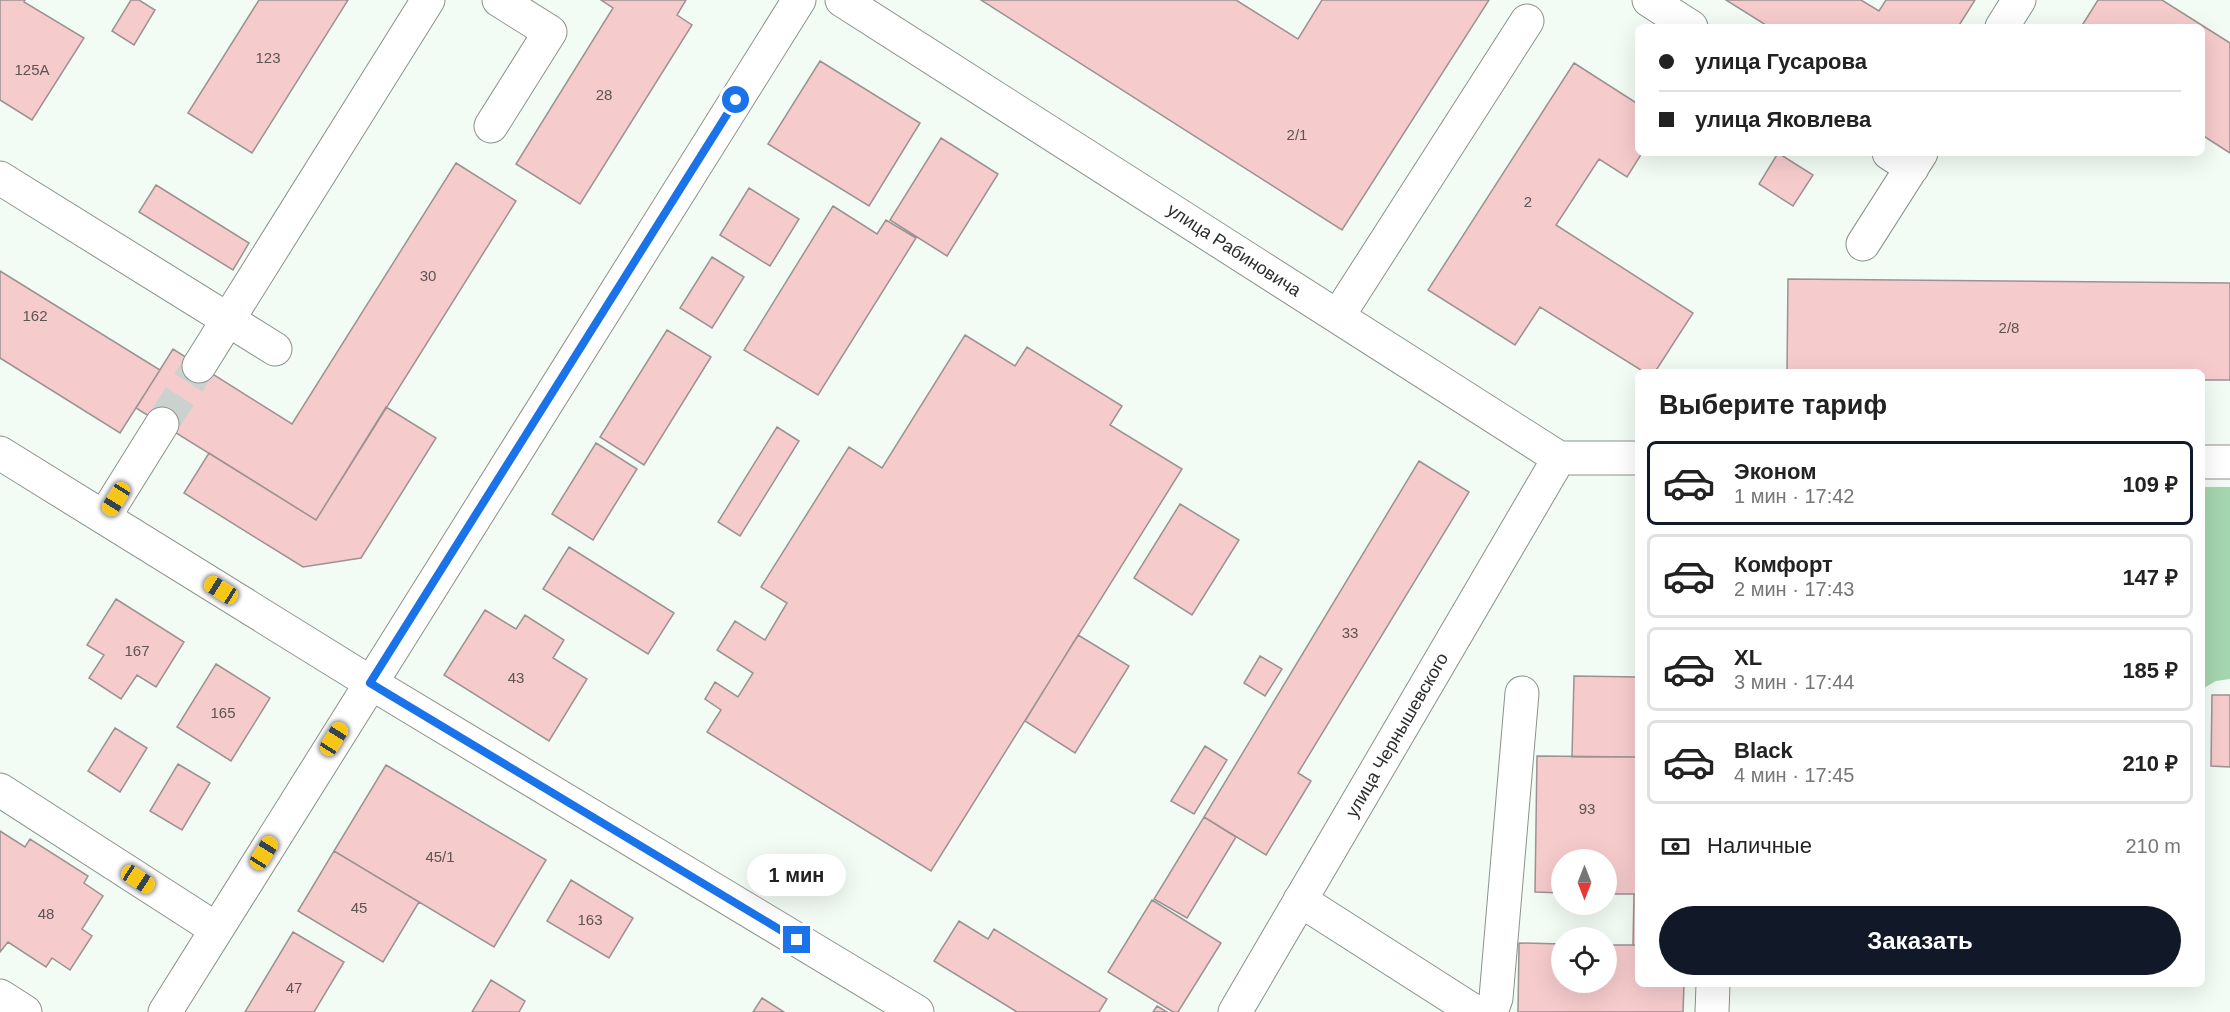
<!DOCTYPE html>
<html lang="ru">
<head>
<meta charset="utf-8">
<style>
	body { margin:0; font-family:Helvetica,sans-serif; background:#f6f6f6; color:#222; height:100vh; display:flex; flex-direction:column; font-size:22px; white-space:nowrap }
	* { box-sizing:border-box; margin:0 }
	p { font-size:20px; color:#767676 }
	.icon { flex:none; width:33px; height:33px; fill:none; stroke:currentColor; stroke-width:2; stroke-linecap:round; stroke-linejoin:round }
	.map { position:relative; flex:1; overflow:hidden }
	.details { position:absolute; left:1635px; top:369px; width:570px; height:618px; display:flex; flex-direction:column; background:#fff; border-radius:9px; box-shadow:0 6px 24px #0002 }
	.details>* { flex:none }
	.top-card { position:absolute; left:1635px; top:24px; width:570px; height:132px; border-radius:9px; box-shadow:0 6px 24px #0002; display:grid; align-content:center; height:132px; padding:0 24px; background:#fff }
	.needle { width:39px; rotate:180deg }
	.buttons { position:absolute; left:1551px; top:849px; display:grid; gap:12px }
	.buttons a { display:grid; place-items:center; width:66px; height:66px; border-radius:50%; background:#fff; box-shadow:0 6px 24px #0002; font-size:30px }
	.end { position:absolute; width:27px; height:27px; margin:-14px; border:8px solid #1a73e8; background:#fff; box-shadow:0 0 0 3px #fff }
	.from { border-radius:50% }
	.bubble { position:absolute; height:42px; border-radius:21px; background:#fff; box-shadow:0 6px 24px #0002; font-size:20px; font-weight:700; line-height:42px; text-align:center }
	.car { position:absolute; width:18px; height:36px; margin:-18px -9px; border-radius:8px; box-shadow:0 0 4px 2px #0007; background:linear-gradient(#f5c518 24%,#345 0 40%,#f5c518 0 76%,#345 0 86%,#f5c518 0) }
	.top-card b { display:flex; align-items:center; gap:21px; height:57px; font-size:22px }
	.top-card b+b { border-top:2px solid #e0e0e0 }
	.top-card i { width:15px; height:15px; background:#222 }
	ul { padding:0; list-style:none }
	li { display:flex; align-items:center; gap:18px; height:84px; margin:0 12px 9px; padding:0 12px; border:3px solid #e0e0e0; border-radius:9px }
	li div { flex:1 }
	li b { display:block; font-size:22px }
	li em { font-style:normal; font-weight:700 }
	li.selected { border-color:#111827 }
	li>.icon { width:54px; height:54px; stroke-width:1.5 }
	h2 { padding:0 24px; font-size:27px; line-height:72px }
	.pay { display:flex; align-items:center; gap:15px; height:66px; padding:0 24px; font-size:22px }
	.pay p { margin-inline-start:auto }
	.button { display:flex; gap:12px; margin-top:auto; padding:12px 24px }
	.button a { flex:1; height:69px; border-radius:36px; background:#111827; color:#fff; font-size:24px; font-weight:700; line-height:69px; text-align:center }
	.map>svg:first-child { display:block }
	.green { fill:#a4d6af }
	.building { fill:#f6cbcc; stroke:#9c9292; stroke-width:1.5 }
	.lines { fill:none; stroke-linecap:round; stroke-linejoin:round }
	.minor-tunnel { stroke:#cbd2cd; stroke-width:33; stroke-dasharray:33 16; stroke-linecap:butt }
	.minor-casing { stroke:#8a928b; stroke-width:35 }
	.major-casing { stroke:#8a928b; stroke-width:35 }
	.minor { stroke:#fff; stroke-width:33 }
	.major { stroke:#fff; stroke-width:33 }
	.route { stroke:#1a73e8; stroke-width:8 }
	.labels { text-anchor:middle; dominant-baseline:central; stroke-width:6; stroke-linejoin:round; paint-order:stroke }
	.number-label { font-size:15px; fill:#5d5453 }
	.street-label { font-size:18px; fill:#2a2d2b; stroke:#fff }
</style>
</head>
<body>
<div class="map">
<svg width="2230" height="1012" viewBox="0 0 2230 1012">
	<rect width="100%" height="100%" fill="#f3fbf5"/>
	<path class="green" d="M2202,487H2230V679L2216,681L2202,689Z"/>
	<path class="building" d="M0,0H25L24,2L84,38L32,120L0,100Z
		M131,0H139L155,10L134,45L112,31Z
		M259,0H348L252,153L188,113Z
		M601,0H686L677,15L692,25L580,204L516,164L613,8Z
		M981,0H1236L1298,39L1322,0H1489L1342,230Z
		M1726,0H1861L1879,11L1886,0H1975L1958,27H1769Z
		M2098,0H2162L2230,43V153L2202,135V27H2081Z
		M820,61L920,123L869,206L768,144Z
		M1574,63L1638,104V153H1642L1627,177L1599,159L1556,225L1693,313L1655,372H1644L1540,307L1515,345L1428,290Z
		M941,138L998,174L947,256L890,220Z
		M1778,153L1813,175L1793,206L1759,184Z
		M456,163L516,201L316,520L136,408L173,349L292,424Z
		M156,185L249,243L233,270L139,212Z
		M749,188L799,219L770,266L720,235Z
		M833,206L877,234L886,220L916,238L818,395L744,350Z
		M712,257L744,277L712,328L680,308Z
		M0,271L160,370L120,433L0,358Z
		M1788,279L2230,283V380H2202V372H1787Z
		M667,330L711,357L644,465L600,437Z
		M965,335L1015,366L1027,347L1122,406L1110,425L1182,469L931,871L707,732L721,710L705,699L715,682L738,697L753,673L717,650L735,621L765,640L787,603L761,587L849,447L882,468Z
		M386,407L436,438L361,558L303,567L184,493L209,453L316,520Z
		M777,427L799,441L740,536L718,522Z
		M596,443L637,469L593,540L552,514Z
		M1419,461L1469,492L1298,773L1311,781L1266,855L1204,817Z
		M1180,504L1239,540L1192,615L1134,578Z
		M569,547L674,613L648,654L543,589Z
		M116,599L184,642L156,687L137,675L121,699L89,678L104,655L87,645Z
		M485,610L516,629L525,615L564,640L553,658L587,679L549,741L444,675Z
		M1078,635L1129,666L1075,753L1025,721Z
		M1260,656L1282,669L1265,696L1244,683Z
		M216,664L270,698L231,761L177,727Z
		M1574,676L1638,677V757H1572Z
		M2212,695H2230V767L2211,766Z
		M115,728L147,748L120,792L88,771Z
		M1205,746L1227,760L1194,814L1171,801Z
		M1537,756L1638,757V894H1606V860H1562V893L1535,892Z
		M178,764L210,783L182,830L150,811Z
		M386,765L546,860L494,947L334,851Z
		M1204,817L1236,837L1187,918L1154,899Z
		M0,831L25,847L30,839L88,876L84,883L103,896L82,929L92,936L70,970L52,958L46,967L8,942L0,952Z
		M334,851L419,902L383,962L298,911Z
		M571,880L633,918L609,958L547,921Z
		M1634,894H1638V945H1633Z
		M1152,900L1221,943L1178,1012H1173L1108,972Z
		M959,921L988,939L994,929L1107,999L1099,1012H1017L934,961Z
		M293,932L344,962L314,1012H245Z
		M1519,943L1562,944V982H1606V945H1638V984H1684L1683,1012H1518Z
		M491,980L525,1001L519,1012H472Z
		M762,998L784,1012H753Z
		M1157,1006L1167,1012H1153Z"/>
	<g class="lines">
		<path class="minor-tunnel" d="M162,424L199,366"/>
		<g class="minor-casing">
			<path id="minor" d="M842,0L1559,458H1638
				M1649,0L1691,27
				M2002,27L2019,0
				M491,126L550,32L499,0
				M1889,153L1912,168
				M0,178L275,349
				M1863,244L1921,153
				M1338,316L1527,21
				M199,366L428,0
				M0,453L371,683L917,1012
				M2202,462H2230
				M104,517L162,424
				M0,790L216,929
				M1300,900L1475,1012
				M0,996L25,1012
				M1235,1012L1559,458
				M1491,1012L1496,998L1522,693
				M1712,1012L1713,984"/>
		</g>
		<g class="major-casing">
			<path id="major" d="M165,1012L799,0"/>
		</g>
		<use href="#minor" class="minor"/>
		<use href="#major" class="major"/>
	</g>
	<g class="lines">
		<path class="route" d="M736,100L370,683L797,940"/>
	</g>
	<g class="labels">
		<g class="number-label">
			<text x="268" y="57">123</text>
			<text x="32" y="69">125А</text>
			<text x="604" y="94">28</text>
			<text x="1297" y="134">2/1</text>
			<text x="1528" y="201">2</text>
			<text x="428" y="275">30</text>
			<text x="35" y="315">162</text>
			<text x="2009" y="327">2/8</text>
			<text x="1350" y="632">33</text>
			<text x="137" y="650">167</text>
			<text x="516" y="677">43</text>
			<text x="223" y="712">165</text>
			<text x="1587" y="808">93</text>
			<text x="440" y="856">45/1</text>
			<text x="359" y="907">45</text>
			<text x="46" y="913">48</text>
			<text x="590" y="919">163</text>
			<text x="294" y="987">47</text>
		</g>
		<g class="street-label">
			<text transform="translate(1234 250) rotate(33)">улица Рабиновича</text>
			<text transform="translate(1397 735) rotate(-60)">улица Чернышевского</text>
		</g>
	</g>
</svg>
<div class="buttons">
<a><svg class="needle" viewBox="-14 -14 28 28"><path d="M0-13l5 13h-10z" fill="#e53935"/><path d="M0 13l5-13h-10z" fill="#767676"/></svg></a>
<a><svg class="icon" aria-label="locate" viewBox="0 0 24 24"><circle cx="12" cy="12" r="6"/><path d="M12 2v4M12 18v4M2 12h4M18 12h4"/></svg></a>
</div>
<i class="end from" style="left:736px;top:100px"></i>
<i class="end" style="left:797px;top:940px"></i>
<div class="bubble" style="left:747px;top:854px;width:99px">1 мин</div>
<i class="car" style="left:116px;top:499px;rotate:212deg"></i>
<i class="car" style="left:221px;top:590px;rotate:302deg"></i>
<i class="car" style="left:334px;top:739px;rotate:32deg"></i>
<i class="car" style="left:264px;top:853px;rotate:32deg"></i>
<i class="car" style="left:138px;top:879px;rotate:123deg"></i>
<div class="top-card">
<b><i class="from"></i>улица Гусарова</b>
<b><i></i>улица Яковлева</b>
</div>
<section class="details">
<h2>Выберите тариф</h2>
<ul>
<li class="selected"><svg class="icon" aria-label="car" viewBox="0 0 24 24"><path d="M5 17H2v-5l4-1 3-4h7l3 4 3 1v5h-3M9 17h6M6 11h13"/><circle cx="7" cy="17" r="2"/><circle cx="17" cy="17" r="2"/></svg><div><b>Эконом</b><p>1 мин · 17:42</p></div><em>109 ₽</em></li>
<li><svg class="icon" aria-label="car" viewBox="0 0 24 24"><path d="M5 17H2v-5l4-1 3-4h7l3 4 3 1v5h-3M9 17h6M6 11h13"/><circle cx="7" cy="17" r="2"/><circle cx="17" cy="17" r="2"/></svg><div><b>Комфорт</b><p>2 мин · 17:43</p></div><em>147 ₽</em></li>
<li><svg class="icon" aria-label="car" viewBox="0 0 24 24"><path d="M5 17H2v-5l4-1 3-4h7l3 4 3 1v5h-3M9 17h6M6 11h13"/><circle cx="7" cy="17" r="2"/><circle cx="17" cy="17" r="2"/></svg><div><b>XL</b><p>3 мин · 17:44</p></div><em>185 ₽</em></li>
<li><svg class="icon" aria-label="car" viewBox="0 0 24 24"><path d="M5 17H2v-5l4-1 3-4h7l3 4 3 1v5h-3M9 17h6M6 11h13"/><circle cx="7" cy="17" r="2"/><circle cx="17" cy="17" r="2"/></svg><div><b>Black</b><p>4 мин · 17:45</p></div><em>210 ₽</em></li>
</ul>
<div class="pay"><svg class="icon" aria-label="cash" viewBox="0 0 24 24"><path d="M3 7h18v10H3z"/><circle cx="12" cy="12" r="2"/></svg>Наличные<p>210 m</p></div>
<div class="button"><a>Заказать</a></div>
</section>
</div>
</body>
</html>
